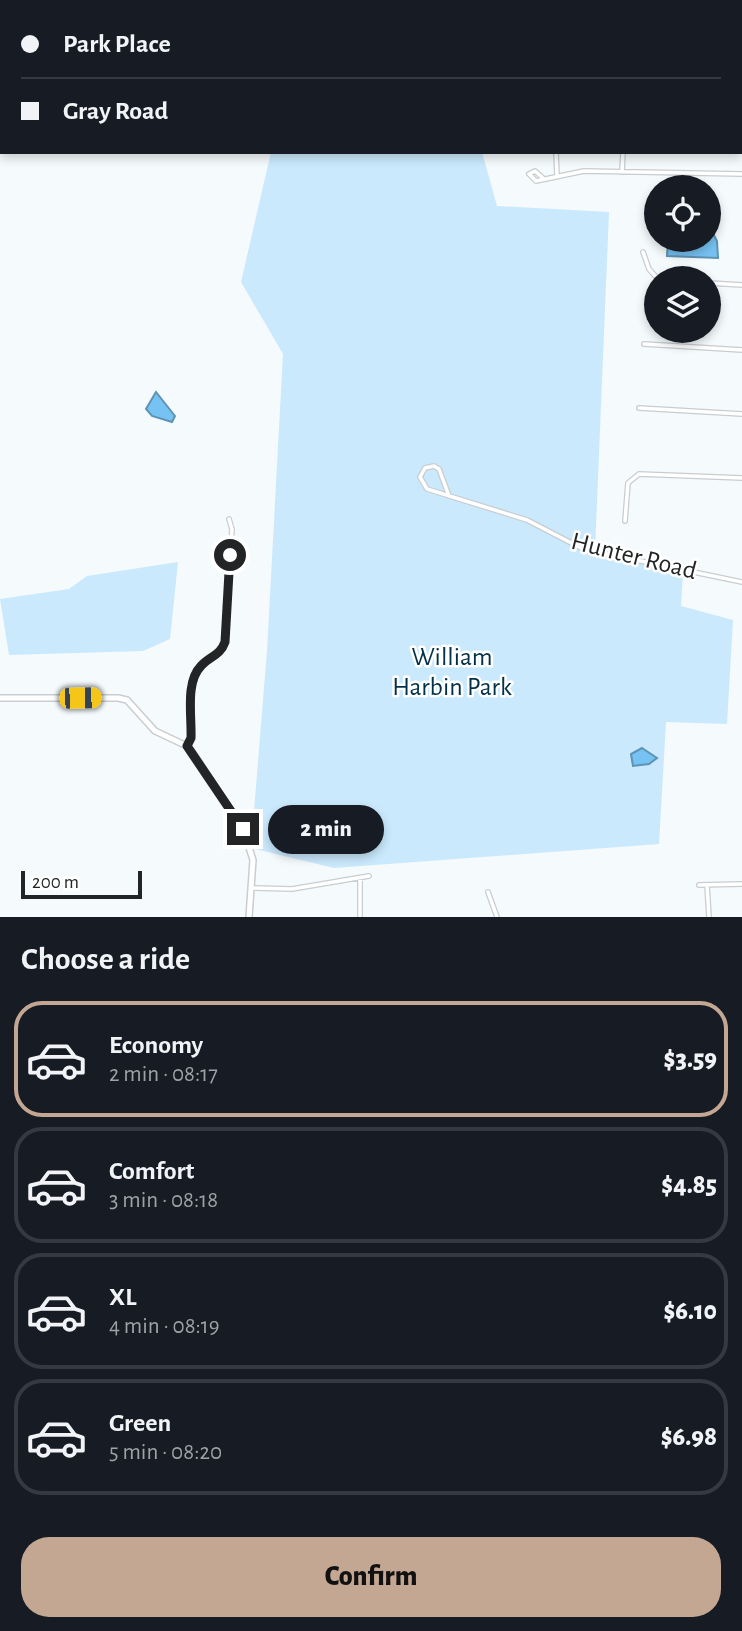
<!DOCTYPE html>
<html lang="en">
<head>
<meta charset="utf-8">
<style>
	body { margin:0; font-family:"Alegreya Sans",sans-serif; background:#242831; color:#f1f3f6; height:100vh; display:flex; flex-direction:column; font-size:26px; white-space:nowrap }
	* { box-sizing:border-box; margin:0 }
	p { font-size:23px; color:#9ea1a6 }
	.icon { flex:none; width:38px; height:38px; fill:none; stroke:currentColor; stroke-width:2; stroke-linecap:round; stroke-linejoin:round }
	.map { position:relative; height:917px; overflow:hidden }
	.panel { display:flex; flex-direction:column; background:#171b24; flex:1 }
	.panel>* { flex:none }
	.hud { position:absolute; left:0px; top:0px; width:742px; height:154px; box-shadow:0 4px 10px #0003; display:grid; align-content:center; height:154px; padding:0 21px; background:#171b24 }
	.buttons { position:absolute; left:644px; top:175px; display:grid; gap:14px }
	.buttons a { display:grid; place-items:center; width:77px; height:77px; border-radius:50%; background:#171b24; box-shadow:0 4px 10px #0003; font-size:35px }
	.scale { position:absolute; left:21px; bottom:18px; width:121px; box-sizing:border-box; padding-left:7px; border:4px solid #222425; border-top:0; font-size:19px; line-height:24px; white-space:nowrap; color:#222425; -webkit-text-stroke:5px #fff; paint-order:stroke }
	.end { position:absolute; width:32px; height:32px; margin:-16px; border:9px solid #222425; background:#fff; box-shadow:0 0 0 4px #fff }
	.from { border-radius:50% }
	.bubble { position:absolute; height:49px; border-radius:24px; background:#171b24; box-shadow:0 4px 10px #0003; font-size:23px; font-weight:800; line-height:49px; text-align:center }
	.car { position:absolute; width:21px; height:42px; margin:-21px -10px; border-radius:9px; box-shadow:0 0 5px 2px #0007; background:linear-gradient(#f5c518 24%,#345 0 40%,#f5c518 0 76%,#345 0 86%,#f5c518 0) }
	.hud b { display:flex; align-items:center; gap:24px; height:66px; font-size:26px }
	.hud b+b { border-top:2px solid #363941 }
	.hud i { width:18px; height:18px; background:#f1f3f6 }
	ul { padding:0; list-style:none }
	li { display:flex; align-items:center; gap:21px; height:116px; margin:0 14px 10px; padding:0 7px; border:4px solid #363941; border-radius:28px }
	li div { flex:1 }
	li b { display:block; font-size:26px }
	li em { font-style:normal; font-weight:800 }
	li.selected { border-color:#c4a792 }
	li>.icon { width:63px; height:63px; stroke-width:1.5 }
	h2 { padding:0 21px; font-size:32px; line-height:84px }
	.cta { display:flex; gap:14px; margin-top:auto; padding:14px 21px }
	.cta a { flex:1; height:80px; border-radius:28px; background:#c4a792; color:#111; font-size:28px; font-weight:800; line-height:80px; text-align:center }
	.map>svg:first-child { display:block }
	.green { fill:#cae9fd }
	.water { fill:#76c2f2; stroke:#5d93b4; stroke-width:2 }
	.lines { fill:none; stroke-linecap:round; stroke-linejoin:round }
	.minor-casing { stroke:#c8cdd0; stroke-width:6 }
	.tertiary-casing { stroke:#c8cdd0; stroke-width:8 }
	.minor { stroke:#fff; stroke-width:3.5 }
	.tertiary { stroke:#fff; stroke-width:5 }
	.route { stroke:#222425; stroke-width:9 }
	.labels { text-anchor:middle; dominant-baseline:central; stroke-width:5; stroke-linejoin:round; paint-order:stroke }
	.street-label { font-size:26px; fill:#222425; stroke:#fff }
	.park-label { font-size:26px; fill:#023048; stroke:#fff }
</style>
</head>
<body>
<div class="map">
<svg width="742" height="917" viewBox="0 0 742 917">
	<rect width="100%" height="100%" fill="#f5fafd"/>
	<path class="green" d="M394,0H646L647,2H390Z
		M271,152H482L497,206L609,212L595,551L683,571L681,606L733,620L727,724L666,722L659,844L334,868L251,848L267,651L283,354L241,282Z
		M178,562L170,639L143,651L9,655L0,599L69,589L87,576Z"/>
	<path class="water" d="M709,226L717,241L718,258L667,256L668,240H709Z
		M156,392L175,416L172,422L152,416L146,409Z
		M642,748L657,758L649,764L633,766L631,754Z"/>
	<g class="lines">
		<g class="minor-casing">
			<path id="minor" d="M86,0L87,2
				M193,0L194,2
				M153,2L156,0
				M309,2V0
				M312,2L315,0
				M740,16L742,14
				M0,77L2,76
				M740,99H742
				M556,152L557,176
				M622,172L623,152
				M544,179L535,171L529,174L536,181L584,171L742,174
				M643,252L649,269L657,278
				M709,283L742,285
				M644,344L742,350
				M639,408L742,414
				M449,496L439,469L434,466L425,468L420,477L427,489L527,520L583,549L742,582
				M625,521L628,483L639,474L742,478
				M187,746C197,727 188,701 194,680C198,661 218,660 225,642L232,529L229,519
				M360,878V917
				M699,885L742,884
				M707,885L709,917
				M252,888L292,889L369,876
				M488,892L497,917"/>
		</g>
		<g class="tertiary-casing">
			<path id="tertiary" d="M0,698H118L127,700L155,731L187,746L193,753L243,829L253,860L249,917"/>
		</g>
		<use href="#minor" class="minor"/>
		<use href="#tertiary" class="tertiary"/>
	</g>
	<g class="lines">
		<path class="route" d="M230,555L225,642C220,656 210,656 201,666C185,682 192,717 191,738L187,746L243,829"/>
	</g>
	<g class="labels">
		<g class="street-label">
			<text transform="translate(634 556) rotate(14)">Hunter Road</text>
		</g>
		<g class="park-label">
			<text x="452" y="657">William<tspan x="452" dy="30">Harbin Park</tspan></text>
		</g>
	</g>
</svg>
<div class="buttons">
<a><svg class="icon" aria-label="locate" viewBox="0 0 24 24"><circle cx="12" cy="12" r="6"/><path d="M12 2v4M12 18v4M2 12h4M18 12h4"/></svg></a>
<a><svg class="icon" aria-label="layers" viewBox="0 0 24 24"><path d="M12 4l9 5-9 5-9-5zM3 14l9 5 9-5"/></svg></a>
</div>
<div class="scale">200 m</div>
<i class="end from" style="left:230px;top:555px"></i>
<i class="end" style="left:243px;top:829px"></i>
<div class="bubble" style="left:268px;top:805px;width:116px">2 min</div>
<i class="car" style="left:80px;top:698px;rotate:89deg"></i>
<div class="hud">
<b><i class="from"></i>Park Place</b>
<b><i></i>Gray Road</b>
</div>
</div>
<section class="panel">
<h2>Choose a ride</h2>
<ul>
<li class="selected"><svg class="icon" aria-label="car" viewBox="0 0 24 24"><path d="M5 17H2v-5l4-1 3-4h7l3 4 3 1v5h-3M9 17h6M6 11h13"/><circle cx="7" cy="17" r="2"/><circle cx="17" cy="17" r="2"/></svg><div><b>Economy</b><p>2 min · 08:17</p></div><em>$3.59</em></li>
<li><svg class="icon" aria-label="car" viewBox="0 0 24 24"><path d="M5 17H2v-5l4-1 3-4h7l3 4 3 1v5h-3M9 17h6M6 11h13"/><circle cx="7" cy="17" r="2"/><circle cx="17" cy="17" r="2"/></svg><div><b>Comfort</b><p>3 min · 08:18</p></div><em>$4.85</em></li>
<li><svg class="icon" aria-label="car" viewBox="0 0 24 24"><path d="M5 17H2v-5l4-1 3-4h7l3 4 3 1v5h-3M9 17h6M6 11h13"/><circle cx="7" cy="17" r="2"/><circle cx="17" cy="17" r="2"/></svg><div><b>XL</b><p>4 min · 08:19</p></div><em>$6.10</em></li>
<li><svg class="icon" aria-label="car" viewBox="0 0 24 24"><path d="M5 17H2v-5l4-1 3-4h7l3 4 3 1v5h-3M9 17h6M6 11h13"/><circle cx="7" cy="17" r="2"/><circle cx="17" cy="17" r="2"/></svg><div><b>Green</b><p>5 min · 08:20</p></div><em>$6.98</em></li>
</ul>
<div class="cta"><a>Confirm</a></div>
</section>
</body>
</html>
